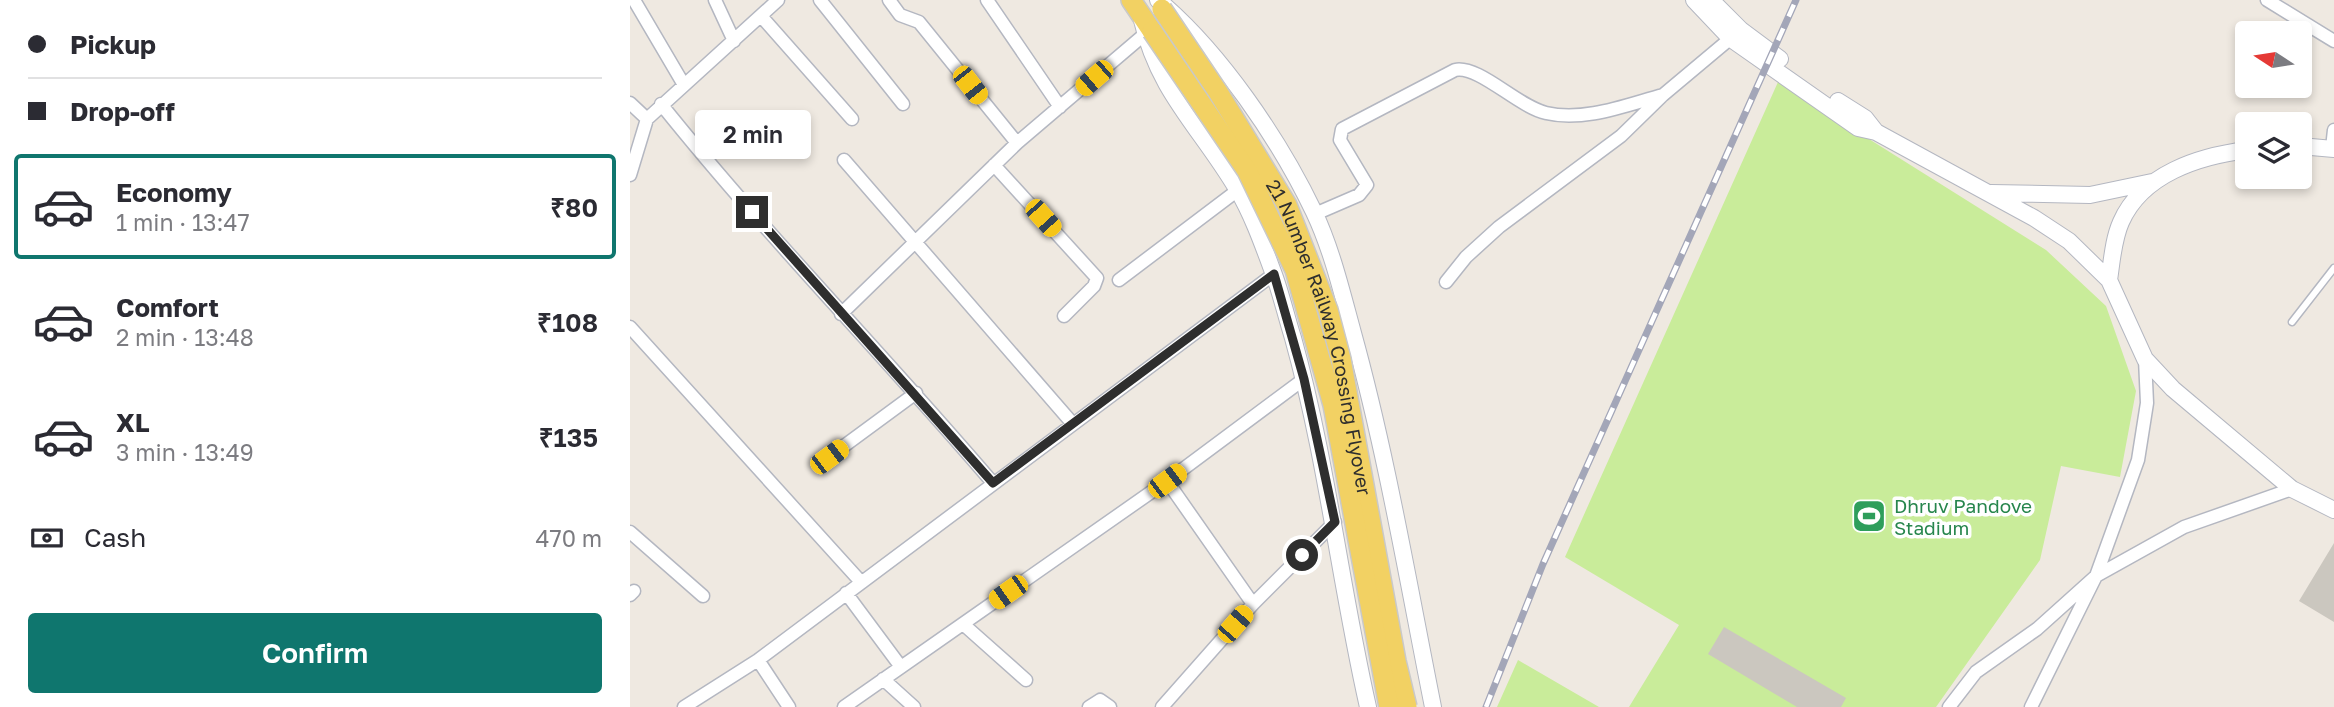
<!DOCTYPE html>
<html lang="en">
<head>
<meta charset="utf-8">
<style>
	body { margin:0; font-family:"Golos Text",sans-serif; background:#f2f2f3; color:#2b2b33; height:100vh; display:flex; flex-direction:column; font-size:26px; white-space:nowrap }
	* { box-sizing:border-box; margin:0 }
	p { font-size:23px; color:#7c7c81 }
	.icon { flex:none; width:38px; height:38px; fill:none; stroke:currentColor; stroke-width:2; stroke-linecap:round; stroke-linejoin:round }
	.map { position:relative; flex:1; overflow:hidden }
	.sheet { display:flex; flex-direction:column; background:#fff; width:630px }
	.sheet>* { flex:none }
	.banner { display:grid; align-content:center; height:154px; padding:0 28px; background:#fff }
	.needle { width:46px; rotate:282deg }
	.tools { position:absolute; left:1605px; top:21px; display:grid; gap:14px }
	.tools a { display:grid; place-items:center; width:77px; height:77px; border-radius:7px; background:#fff; box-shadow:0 4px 10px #0003; font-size:35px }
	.end { position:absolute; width:32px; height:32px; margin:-16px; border:9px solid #2e2e2e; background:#fff; box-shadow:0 0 0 4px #fff }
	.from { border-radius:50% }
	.bubble { position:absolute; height:49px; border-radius:7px; background:#fff; box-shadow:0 4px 10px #0003; font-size:23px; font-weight:600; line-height:49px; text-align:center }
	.car { position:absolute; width:21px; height:42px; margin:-21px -10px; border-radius:9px; box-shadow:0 0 5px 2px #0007; background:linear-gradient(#f5c518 24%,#345 0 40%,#f5c518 0 76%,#345 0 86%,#f5c518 0) }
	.banner b { display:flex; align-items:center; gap:24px; height:66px; font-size:26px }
	.banner b+b { border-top:2px solid #e1e1e2 }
	.banner i { width:18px; height:18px; background:#2b2b33 }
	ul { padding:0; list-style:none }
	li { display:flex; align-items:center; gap:21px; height:105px; margin:0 14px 10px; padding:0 14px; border:4px solid transparent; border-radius:7px }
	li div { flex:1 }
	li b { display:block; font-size:26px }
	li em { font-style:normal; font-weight:600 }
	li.active { border-color:#0f766e }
	li>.icon { width:63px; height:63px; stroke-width:1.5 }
	.pay { display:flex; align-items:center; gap:18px; height:77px; padding:0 28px; font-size:26px }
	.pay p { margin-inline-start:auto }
	.primary-button { display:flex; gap:14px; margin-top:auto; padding:14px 28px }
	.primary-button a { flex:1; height:80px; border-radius:7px; background:#0f766e; color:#fff; font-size:28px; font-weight:600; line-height:80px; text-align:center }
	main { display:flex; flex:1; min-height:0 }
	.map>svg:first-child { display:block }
	.pitch { fill:#c9ec9a }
	.building { fill:#cbc7bf }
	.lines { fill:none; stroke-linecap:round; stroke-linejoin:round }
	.service-casing { stroke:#b4b7c1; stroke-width:9 }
	.minor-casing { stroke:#b4b7c1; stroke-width:15 }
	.tertiary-casing { stroke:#b4b7c1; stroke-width:18 }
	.primary-casing { stroke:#c9c9c9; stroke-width:22 }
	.service { stroke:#fff; stroke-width:6 }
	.minor { stroke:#fff; stroke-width:12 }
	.tertiary { stroke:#fff; stroke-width:16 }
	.primary { stroke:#f2d163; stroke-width:19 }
	.rail-casing { stroke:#a3a6b8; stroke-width:7 }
	.rail { stroke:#fff; stroke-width:4.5; stroke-dasharray:13; stroke-linecap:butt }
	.primary-bridge-casing { stroke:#c9c9c9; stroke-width:22; stroke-linecap:butt }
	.primary-bridge { stroke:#f2d163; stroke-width:19 }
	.route { stroke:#2e2e2e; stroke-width:9 }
	.labels { text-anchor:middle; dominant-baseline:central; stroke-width:7; stroke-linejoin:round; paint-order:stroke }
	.street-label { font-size:19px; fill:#2e2e2e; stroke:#fff }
	.leisure-label { font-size:19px; fill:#27864d; stroke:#fff; text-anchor:start }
</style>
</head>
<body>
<main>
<section class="sheet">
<div class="banner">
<b><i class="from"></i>Pickup</b>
<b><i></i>Drop-off</b>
</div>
<ul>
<li class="active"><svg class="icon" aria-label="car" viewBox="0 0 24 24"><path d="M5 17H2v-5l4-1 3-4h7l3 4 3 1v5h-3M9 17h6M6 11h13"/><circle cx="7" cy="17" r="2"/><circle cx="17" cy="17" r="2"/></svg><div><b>Economy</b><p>1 min · 13:47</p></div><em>₹80</em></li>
<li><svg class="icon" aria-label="car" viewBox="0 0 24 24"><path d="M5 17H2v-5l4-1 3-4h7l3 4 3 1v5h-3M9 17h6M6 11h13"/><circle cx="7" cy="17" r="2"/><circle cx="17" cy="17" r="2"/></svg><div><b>Comfort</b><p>2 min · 13:48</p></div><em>₹108</em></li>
<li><svg class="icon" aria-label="car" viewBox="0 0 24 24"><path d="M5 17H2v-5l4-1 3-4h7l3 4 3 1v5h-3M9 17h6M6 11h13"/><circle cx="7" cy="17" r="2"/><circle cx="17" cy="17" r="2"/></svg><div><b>XL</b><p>3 min · 13:49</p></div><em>₹135</em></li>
</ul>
<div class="pay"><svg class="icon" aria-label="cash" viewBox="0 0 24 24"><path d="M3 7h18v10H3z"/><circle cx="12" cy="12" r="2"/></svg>Cash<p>470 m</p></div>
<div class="primary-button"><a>Confirm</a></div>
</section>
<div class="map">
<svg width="1704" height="707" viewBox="0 0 1704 707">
	<rect width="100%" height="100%" fill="#efe9e1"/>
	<path class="pitch" d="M1148,82L1416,250L1476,306L1506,391L1490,477L1431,466L1410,560L1306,707H999L1049,625L935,557Z
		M888,660L969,707H867Z"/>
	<path class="building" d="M1704,543V622L1669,601Z
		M1094,627L1216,698L1211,707H1167L1078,654Z"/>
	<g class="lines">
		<g class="service-casing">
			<path id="service" d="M1662,322L1704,268"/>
		</g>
		<g class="minor-casing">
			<path id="minor" d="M4,0L54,85
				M85,0L104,41
				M190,0L273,104
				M259,0L270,15L289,22L387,143
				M357,0L430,107
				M1637,0L1704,41
				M131,16L222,119
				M0,103L17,119
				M31,104C136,235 254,355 363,483
				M1702,148L1704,130
				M214,160L443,424
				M364,165L467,278L464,286L434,316
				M0,175L17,119L148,0
				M685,214L729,195L737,185L710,140L712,129L825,70C849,65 887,106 916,113C954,122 996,105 1033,95
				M489,280L608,190
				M816,282L836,257L869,227L991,136L1033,95L1107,33
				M211,314L387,143L515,34
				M0,327L231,582
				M199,457L286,393
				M537,481L623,604
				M0,532L73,596
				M216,593L271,667
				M0,595L4,591
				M333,624L396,680
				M128,660L159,707
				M253,679L284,707
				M54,707L128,660L644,274
				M214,707L537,481L674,379
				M459,707L470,700L480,707
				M532,707L623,604L705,522
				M1319,707L1346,672L1407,629L1466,576L1554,527L1662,489
				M1401,707L1466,576L1508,460L1517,403L1515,359"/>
		</g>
		<g class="tertiary-casing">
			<path id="tertiary" d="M528,0C590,52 649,139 684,212C702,250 712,293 723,333C757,456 778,582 803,707
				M1064,0L1101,39L1228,128L1246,132L1404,218L1439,241L1479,280L1515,359L1543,389L1662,489L1704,510
				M1081,0L1111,30L1150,59
				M512,20C528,92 571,128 607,189C622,214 633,245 643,272C651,293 656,316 663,338C697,460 710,584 738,707
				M1208,101L1235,118L1246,132
				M1670,146L1704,149
				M1361,193L1460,195L1522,182
				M1479,280C1482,261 1483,240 1491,222C1512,174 1569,156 1617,150"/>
		</g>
		<g class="primary-casing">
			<path id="primary" d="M501,0L522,31"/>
		</g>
		<use href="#service" class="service"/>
		<use href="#minor" class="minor"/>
		<use href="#tertiary" class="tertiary"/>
		<use href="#primary" class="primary"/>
		<g class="rail-casing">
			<path id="rail" d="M856,707L913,564L1166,0"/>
		</g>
		<use href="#rail" class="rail"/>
		<g class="primary-bridge-casing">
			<g id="primary-bridge">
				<path id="s1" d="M532,9L588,92L657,205L698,310L711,359L766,661L777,707"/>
				<path d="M522,31L617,171L665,270L703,405L759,707"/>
			</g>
		</g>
		<use href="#primary-bridge" class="primary-bridge"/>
	</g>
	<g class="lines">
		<path class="route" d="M122,212L363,483L644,274L674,379L705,522L672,555"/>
	</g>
	<defs>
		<g id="stadium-square" transform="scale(1.75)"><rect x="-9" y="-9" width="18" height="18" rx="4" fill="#2e9e5b" stroke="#fff"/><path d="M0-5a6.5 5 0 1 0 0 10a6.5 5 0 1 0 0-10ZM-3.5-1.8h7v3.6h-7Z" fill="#fff"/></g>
	</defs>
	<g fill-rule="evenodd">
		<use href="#stadium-square" x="1239" y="516"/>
	</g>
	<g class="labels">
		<g class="street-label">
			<text stroke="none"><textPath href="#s1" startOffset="369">21 Number Railway Crossing Flyover</textPath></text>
		</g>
		<g class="leisure-label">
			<text x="1264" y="505">Dhruv Pandove<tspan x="1264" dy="22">Stadium</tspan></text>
		</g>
	</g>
</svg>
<div class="tools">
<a><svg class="needle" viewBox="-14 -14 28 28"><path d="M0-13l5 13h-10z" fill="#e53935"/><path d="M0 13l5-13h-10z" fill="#7c7c81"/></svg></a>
<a><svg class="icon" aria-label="layers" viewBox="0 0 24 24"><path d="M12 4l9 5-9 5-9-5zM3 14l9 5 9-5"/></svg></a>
</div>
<i class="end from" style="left:672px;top:555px"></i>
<i class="end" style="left:122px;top:212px"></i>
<div class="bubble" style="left:65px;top:110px;width:116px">2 min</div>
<i class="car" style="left:464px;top:78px;rotate:229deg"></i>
<i class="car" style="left:340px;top:85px;rotate:142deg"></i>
<i class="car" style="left:413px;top:218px;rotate:138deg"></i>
<i class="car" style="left:199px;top:457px;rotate:53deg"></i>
<i class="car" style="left:537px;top:481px;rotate:53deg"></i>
<i class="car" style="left:378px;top:592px;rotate:235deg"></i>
<i class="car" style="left:605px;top:624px;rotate:41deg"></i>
</div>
</main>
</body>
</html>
